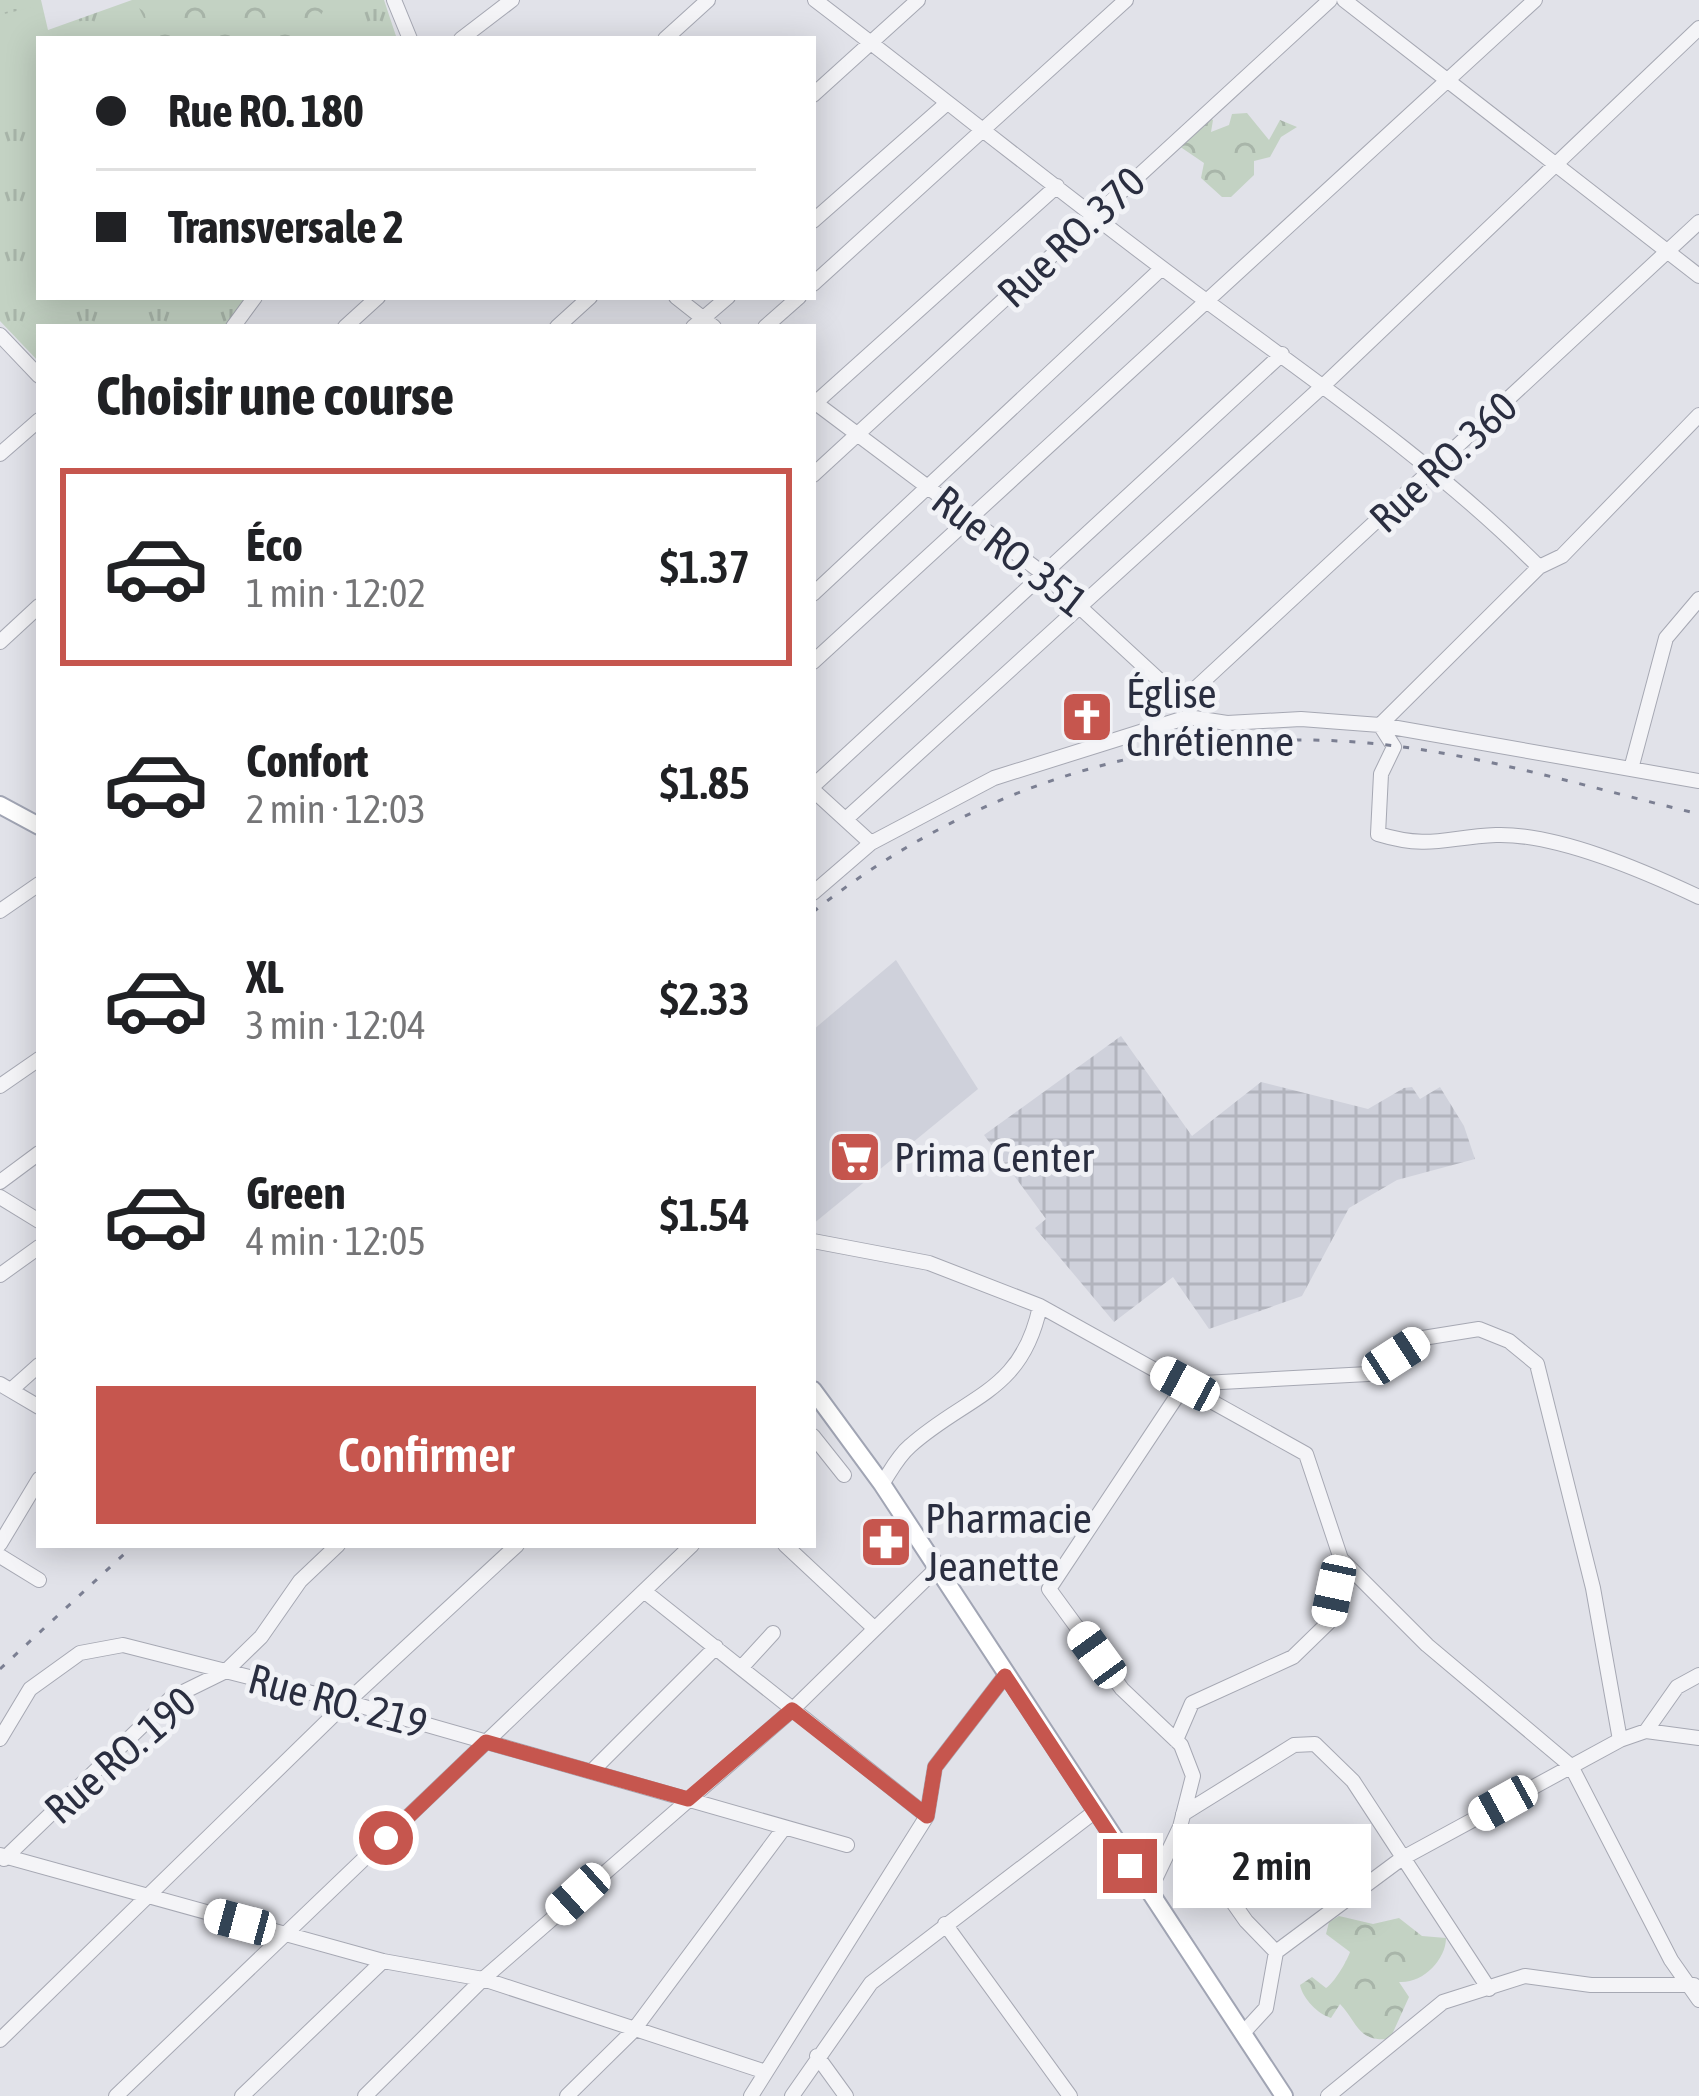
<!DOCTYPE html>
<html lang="fr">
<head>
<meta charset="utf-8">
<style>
	body { margin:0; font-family:"Asap Condensed",sans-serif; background:#f2f2f2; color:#202124; height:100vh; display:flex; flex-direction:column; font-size:45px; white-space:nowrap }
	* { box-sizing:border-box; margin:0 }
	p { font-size:39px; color:#757577 }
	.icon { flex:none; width:66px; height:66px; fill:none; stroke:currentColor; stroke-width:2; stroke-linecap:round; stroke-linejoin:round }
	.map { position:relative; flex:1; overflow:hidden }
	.sheet { position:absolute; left:36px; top:324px; width:780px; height:1224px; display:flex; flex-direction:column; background:#fff; border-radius:0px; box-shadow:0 6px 30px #0003 }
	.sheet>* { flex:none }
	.top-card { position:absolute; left:36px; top:36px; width:780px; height:264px; border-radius:0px; box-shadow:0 6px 30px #0003; display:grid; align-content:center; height:264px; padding:0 60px; background:#fff }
	.end { position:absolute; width:54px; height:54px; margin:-27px; border:15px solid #c6564e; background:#fff; box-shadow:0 0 0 6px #fff }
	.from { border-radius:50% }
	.bubble { position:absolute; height:84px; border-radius:0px; background:#fff; box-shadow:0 6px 30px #0003; font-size:39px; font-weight:600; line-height:84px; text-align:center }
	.car { position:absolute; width:36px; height:72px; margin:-36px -18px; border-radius:15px; box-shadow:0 0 9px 3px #0007; background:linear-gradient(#fff 24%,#345 0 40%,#fff 0 76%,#345 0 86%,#fff 0) }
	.top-card b { display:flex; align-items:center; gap:42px; height:114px; font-size:45px }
	.top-card b+b { border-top:3px solid #e0e0e0 }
	.top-card i { width:30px; height:30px; background:#202124 }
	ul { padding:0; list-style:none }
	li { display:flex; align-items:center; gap:36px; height:198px; margin:0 24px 18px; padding:0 36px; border:6px solid transparent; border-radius:0px }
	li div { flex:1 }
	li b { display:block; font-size:45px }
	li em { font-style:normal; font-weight:600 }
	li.selected { border-color:#c6564e }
	li>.icon { width:108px; height:108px; stroke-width:1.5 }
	h2 { padding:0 60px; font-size:54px; line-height:144px }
	.cta { display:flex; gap:24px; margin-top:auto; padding:24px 60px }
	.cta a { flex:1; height:138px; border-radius:0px; background:#c6564e; color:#fff; font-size:48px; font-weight:600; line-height:138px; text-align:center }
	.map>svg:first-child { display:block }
	.built { fill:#cfd1db }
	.industrial { fill:url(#industrial-grid) }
	.grass { fill:url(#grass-tufts) }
	.forest { fill:url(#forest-crowns) }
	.pitch { fill:#c3d2c3 }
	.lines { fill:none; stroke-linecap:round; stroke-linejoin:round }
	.minor-casing { stroke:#a6a8b3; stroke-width:16 }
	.major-casing { stroke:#a1a5b4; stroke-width:20 }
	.minor { stroke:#f4f4f7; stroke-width:14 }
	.major { stroke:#fff; stroke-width:16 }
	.rail { stroke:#7b7f92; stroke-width:3; stroke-dasharray:6 12; stroke-linecap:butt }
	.route { stroke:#c6564e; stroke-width:15 }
	.labels { text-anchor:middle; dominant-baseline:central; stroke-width:10; stroke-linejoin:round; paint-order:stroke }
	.street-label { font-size:42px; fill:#2a2e40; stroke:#f1f2f6 }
	.poi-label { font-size:42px; fill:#2a2e40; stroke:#f1f2f6; text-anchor:start }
</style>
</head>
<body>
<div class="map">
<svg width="1699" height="2096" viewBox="0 0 1699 2096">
	<defs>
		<pattern id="industrial-grid" width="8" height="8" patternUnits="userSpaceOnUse" patternTransform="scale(3)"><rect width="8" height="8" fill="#cfd1db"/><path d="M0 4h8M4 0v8" fill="none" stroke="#b2b4bd"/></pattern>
		<pattern id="grass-tufts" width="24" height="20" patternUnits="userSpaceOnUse" patternTransform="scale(3)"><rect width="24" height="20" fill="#c3d2c3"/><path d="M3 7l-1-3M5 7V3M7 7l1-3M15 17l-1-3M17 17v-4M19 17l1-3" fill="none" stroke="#a8b5a9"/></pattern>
		<pattern id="forest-crowns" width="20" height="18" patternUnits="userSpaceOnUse" patternTransform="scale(3)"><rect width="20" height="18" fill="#c3d2c3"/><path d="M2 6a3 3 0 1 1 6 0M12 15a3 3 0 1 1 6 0" fill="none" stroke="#a8b5a9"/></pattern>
	</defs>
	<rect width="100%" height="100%" fill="#e1e2e9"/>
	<path class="built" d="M896,960L978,1089L813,1224V1030Z"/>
	<path class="industrial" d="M1121,1036L1192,1136L1261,1082L1368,1109L1404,1088L1412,1087L1420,1099L1440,1087L1464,1126L1475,1159L1397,1180L1349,1208L1302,1296L1209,1329L1173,1277L1114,1322L1035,1228L1046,1219L984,1135Z"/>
	<path class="grass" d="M0,0H41L48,30L132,0H384L397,39H39V297H246L224,327H39V362L0,321Z"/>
	<path class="forest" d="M135,0H329L308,39H171L152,34Z
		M1247,113L1269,140L1280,120L1297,127L1281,137L1270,157L1254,161V175L1231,197H1222L1201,178L1204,163L1179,146L1208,117L1213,120L1211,132L1229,125L1232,114Z
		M1339,1916L1373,1924L1399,1918L1422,1936L1446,1938C1446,1960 1422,1984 1399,1982L1409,1997L1390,2039C1357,2042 1359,2024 1340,2004L1331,2018C1318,2014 1303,1999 1300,1985L1312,1977L1326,1988C1334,1983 1346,1963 1350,1952L1326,1934L1329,1922Z"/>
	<path class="pitch" d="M33,7L41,39L39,108L0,117V15Z"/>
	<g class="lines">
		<g class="minor-casing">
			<path id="minor" d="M394,0L410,39
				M815,0C945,99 1073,203 1205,300C1320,385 1437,465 1539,567
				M1344,0L1699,276
				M461,39L512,0
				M665,39L708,0
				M813,95L918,0
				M813,221L946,104
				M813,284L1126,0
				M676,297L714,327
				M233,327L255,297
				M345,327L378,297
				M557,327L590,297
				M693,327L728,297
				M765,327L799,297
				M0,335L39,376
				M813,401L1045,575L1185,704
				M813,405L1057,186
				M1699,415L1562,556L1539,567L1380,725L1394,747L1381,774L1378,834C1431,850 1446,837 1496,835C1557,833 1644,871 1699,897
				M0,454L39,420
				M813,475L1330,0
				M813,594L1162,268
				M0,642L39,606
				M813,662L1535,0
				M1184,699L1699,222
				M1631,769L1666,638L1699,599
				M813,786L1282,354
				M813,790L871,843
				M847,818L1325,384L1699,28
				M813,893L871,843L994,778L1188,717L1227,723L1301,719L1380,725L1699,781
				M0,911L39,884
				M0,1086L39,1059
				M0,1182L39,1153
				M0,1197L39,1221
				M813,1241L929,1263L1040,1306L1306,1454L1341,1559L1427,1645L1571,1766L1671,1960L1699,2000
				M0,1275L39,1247
				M0,1384L39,1407
				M11,1390L39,1365
				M813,1436L844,1475
				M882,1484C890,1472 898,1456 910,1446C967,1395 1022,1393 1040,1306
				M0,1544L39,1479
				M785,1545L874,1628
				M0,1556L39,1580
				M644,1591L927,1816
				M741,1668L773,1633
				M1646,1731L1677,1687L1699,1675
				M0,1739L30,1689L80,1653L123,1645L347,1702L847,1845
				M1176,1740L1192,1703L1293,1657L1328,1623L1341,1559
				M592,1771L716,1647
				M1183,1814L1294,1745L1315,1744L1353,1781L1489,1989
				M1180,1827L1246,1921L1276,1952L1266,2008L1243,2033
				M0,1855L383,1961L483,1979L766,2072
				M4,1859L171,1698L226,1671L261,1637L300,1581L338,1545
				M1149,1892L1180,1827L1193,1776L1181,1745L1122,1689L1049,1589L1185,1384L1368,1374L1423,1338L1479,1329L1509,1341L1537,1364L1593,1588L1620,1740
				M945,1924L1070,2096
				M1276,1952L1401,1859L1620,1740L1646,1731L1699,1738
				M0,2040L347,1702L517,1545
				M817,2056L846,2096
				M116,2096L692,1545
				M242,2096L383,1961
				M365,2096L483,1979L792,1710L934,1571
				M567,2096L633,2031L784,1828
				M751,2096L927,1816L935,1767L1005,1676
				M792,2096L871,1983L1093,1813
				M1328,2096L1443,2002L1525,1976L1591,1985H1694"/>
		</g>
		<g class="major-casing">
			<path id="major" d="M0,805L39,826
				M813,1390L882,1484L1284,2096"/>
		</g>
		<use href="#minor" class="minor"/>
		<use href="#major" class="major"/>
		<path class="rail" d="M813,912C971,786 1165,725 1368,743C1479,753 1590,788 1699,814
			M0,1669L134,1545"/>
	</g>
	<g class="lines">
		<path class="route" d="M386,1838L486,1742L688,1799L792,1710L927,1816L935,1767L1005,1676L1130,1866"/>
	</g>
	<defs>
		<g id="church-square" transform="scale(2.7)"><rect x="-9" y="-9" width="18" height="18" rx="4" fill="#c6564e" stroke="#f1f2f6"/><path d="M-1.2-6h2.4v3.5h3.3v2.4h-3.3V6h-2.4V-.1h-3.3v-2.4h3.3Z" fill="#fff"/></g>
		<g id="supermarket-square" transform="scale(2.7)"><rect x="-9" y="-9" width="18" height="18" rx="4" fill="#c6564e" stroke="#f1f2f6"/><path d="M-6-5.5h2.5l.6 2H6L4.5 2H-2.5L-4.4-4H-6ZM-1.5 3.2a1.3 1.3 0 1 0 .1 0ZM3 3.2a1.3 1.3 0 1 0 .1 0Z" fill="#fff"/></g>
		<g id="pharmacy-square" transform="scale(2.7)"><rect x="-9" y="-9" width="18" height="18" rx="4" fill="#c6564e" stroke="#f1f2f6"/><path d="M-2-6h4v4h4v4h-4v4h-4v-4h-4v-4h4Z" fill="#fff"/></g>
	</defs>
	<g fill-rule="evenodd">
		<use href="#church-square" x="1087" y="717"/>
		<use href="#supermarket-square" x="855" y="1157"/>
		<use href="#pharmacy-square" x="886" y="1542"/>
	</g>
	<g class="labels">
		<g class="street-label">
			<text transform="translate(1071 237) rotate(-43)">Rue RO. 370</text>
			<text transform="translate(1443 462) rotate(-43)">Rue RO. 360</text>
			<text transform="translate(1010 551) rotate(38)">Rue RO. 351</text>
			<text transform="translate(338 1701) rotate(15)">Rue RO. 219</text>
			<text transform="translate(120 1755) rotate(-41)">Rue RO. 190</text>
		</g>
		<g class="poi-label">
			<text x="1126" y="693">Église<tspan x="1126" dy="48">chrétienne</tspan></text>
			<text x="894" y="1157">Prima Center</text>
			<text x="925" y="1518">Pharmacie<tspan x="925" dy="48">Jeanette</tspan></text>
		</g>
	</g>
</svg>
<i class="end from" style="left:386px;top:1838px"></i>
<i class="end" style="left:1130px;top:1866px"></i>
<div class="bubble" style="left:1173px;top:1824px;width:198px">2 min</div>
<i class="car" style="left:1396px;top:1356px;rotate:57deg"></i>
<i class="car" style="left:1185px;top:1384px;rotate:298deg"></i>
<i class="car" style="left:1334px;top:1591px;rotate:192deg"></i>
<i class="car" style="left:1097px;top:1655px;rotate:324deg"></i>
<i class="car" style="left:1503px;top:1803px;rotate:241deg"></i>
<i class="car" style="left:578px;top:1894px;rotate:228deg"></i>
<i class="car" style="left:240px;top:1922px;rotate:285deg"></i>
<div class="top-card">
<b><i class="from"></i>Rue RO. 180</b>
<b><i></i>Transversale 2</b>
</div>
<section class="sheet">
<h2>Choisir une course</h2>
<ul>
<li class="selected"><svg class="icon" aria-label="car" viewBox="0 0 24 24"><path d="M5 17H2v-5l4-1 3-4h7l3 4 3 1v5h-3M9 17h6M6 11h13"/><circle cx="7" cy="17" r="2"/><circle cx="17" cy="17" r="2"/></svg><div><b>Éco</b><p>1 min · 12:02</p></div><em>$1.37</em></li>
<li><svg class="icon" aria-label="car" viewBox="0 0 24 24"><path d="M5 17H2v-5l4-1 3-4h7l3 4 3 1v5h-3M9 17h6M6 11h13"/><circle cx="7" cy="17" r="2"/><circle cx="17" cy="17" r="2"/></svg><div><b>Confort</b><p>2 min · 12:03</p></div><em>$1.85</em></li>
<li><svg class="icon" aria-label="car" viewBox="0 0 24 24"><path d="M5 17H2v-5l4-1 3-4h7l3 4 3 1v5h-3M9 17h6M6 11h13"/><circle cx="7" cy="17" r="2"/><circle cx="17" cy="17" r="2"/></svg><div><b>XL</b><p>3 min · 12:04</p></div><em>$2.33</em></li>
<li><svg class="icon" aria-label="car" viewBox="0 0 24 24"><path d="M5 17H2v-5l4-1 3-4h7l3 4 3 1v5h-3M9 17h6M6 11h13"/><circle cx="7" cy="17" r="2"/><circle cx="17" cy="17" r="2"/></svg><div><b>Green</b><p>4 min · 12:05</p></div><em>$1.54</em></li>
</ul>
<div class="cta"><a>Confirmer</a></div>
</section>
</div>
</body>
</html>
